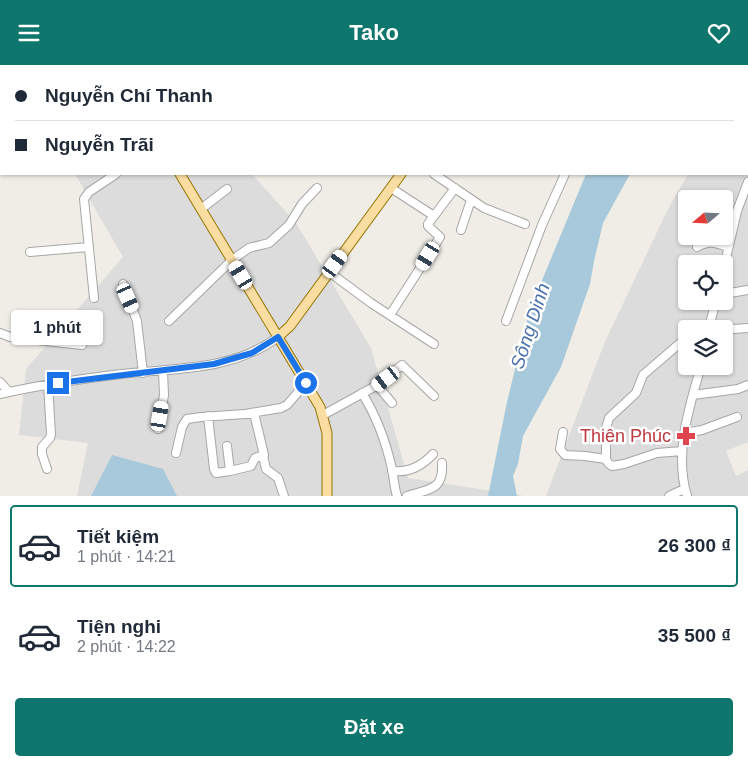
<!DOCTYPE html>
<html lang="vi">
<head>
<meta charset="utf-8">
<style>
	body { margin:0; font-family:Helvetica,sans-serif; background:#f2f2f3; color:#1f2937; height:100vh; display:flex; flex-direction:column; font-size:19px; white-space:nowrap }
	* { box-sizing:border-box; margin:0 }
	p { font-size:16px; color:#747a83 }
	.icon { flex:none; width:28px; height:28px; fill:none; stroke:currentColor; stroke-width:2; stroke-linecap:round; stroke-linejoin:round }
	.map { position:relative; height:431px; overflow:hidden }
	.panel { display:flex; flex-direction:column; background:#fff; flex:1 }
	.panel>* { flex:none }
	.banner { position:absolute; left:0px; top:0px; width:749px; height:110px; box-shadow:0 1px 4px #0004; display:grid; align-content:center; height:110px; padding:0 15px; background:#fff }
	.needle { width:32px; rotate:251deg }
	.fabs { position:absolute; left:678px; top:125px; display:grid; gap:10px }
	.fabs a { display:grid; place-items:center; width:55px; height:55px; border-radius:5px; background:#fff; box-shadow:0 1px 4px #0004; font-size:25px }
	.end { position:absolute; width:22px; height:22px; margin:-11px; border:6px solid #1a73e8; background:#fff; box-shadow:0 0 0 2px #fff }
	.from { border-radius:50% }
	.bubble { position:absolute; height:35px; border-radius:5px; background:#fff; box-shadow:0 1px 4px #0004; font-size:16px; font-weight:700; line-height:35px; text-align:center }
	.car { position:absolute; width:15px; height:30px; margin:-15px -8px; border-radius:6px; box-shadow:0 0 4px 1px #0007; background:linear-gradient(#fff 24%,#345 0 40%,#fff 0 76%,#345 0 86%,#fff 0) }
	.banner b { display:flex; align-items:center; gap:18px; height:48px; font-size:19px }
	.banner b+b { border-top:1px solid #e0e1e3 }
	.banner i { width:12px; height:12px; background:#1f2937 }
	ul { padding:9px 0 0; list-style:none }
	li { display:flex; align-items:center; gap:15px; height:82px; margin:0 10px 8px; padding:0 5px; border:2px solid transparent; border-radius:5px }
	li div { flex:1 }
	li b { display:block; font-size:19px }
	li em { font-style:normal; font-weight:700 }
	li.active { border-color:#0f766e }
	li>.icon { width:45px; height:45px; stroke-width:1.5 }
	.cta { display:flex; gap:10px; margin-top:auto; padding:10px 15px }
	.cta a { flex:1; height:58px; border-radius:5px; background:#0f766e; color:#fff; font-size:20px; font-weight:700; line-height:58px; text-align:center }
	header { display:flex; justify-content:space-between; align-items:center; height:65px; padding:0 15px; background:#0f766e; color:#fff; font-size:22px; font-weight:700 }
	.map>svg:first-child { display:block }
	.residential { fill:#dddcdc; fill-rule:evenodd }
	.water { fill:#a7c9db }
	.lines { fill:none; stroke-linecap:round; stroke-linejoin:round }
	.minor-casing { stroke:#a6a6a6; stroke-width:10 }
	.major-casing { stroke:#947505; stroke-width:11 }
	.minor { stroke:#fff; stroke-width:8 }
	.major { stroke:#f9dda1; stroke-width:9 }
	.route { stroke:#1a73e8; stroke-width:6 }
	.labels { text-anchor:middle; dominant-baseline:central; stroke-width:5; stroke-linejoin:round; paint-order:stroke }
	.health-label { font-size:18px; fill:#be3a42; stroke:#fff; text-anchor:end }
	.water-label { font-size:19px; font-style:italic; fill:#4e72ab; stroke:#fff }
</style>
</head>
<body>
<header><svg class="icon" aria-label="menu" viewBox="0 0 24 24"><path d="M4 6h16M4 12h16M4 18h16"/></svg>Tako<svg class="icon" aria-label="heart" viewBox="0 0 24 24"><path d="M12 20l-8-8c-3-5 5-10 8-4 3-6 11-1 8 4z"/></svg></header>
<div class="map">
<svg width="748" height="431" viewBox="0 0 748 431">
	<rect width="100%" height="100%" fill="#efede5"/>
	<path class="residential" d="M748,10V377L726,386L736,411L748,405V431H546L604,279L667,146L688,109H748ZM686,134H724V171H686ZM686,199H724V236H686ZM686,264H724V301H686Z
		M75,109H252L296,158L371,283L408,413L524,431H77L88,378L19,370L26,304L123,192Z"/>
	<path class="water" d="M586,109H630L603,158L594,196L590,219L561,302L523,371L518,399L513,411L517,431H488L507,337L526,259L538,225Z
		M112,390L163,404L177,431H91Z"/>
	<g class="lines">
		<g class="minor-casing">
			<path id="minor" d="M514,0L516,1
				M611,0L616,1
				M582,1L583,0
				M621,1L622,0
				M639,1L640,0
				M434,109L484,143L525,159
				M391,123L434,151
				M201,144L227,124
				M461,165L471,135
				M697,182C709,175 716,178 728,182
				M30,187L89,182
				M724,202L737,146L748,117
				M329,207L371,238L434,279
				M123,219L137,256L143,308
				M724,229L748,225
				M94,233L84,134L89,127L116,109
				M390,250L440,172L428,161V159L455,123
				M169,256L232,195L249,183L269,178L289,160L302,139L317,123
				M506,256L542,160L565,109
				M709,262L716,236
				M701,264L710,259L734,264L748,263
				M0,268L10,272L82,280
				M0,317L9,327
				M377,320L392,338
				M362,328C377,352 386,377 392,404C394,413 394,422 397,431
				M0,329C40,320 80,314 121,309C174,303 233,306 278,272
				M693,330L738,324L748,320
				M323,350L372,323L402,300L434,331
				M208,351L214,404L216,408L230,406L251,401L255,393L264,390L254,348
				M158,364L164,330L163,306
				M563,367L560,384L565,390L585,391L606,394
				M684,368L702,365L737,352
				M227,381L230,406
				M682,386L657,388L624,399L612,401L608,398L606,394V363L609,353L636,328L643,310L686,273
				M176,388L182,362L187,354L201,352L245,349L281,343L287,340L306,318
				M263,391L266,404L278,413L284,431
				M47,404L42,389V382L50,373L51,369L48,319
				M392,406C409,408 422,401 433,389
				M407,431C428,424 444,426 442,398
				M669,431L684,424
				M687,431C674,388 689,343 701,301"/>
		</g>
		<g class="major-casing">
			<path id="major" d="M112,0L113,1
				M482,1V0
				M180,109L320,342L327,368V431
				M278,272L290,261L401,109"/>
		</g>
		<use href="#minor" class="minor"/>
		<use href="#major" class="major"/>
	</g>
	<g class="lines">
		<path class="route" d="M58,318L214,299L252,288L278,272L306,318"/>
	</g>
	<defs>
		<g id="pharmacy-bare" transform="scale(1.5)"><path d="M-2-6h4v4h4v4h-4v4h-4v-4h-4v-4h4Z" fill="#e0444e" stroke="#fff" stroke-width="2.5" paint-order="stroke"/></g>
	</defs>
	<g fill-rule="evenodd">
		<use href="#pharmacy-bare" x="686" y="371"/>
	</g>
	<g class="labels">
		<g class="health-label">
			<text x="671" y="371">Thiên Phúc</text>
		</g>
		<g class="water-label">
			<text transform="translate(530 261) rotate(-72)">Sông Dinh</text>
		</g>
	</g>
</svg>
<div class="fabs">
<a><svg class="needle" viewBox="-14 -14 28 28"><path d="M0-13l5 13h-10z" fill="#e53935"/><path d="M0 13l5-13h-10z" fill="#747a83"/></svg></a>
<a><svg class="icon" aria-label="locate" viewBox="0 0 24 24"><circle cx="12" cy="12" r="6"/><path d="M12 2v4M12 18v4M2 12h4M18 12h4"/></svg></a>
<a><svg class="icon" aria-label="layers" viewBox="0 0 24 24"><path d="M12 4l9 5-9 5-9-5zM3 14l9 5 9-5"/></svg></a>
</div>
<i class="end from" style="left:306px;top:318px"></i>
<i class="end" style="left:58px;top:318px"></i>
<div class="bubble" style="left:11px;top:245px;width:92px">1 phút</div>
<i class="car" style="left:428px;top:191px;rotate:211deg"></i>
<i class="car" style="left:335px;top:199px;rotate:36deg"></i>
<i class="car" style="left:241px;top:210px;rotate:329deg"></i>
<i class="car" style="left:128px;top:233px;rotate:156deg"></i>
<i class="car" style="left:386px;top:314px;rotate:233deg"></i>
<i class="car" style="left:160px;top:351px;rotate:10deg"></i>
<div class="banner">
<b><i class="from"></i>Nguyễn Chí Thanh</b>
<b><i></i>Nguyễn Trãi</b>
</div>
</div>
<section class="panel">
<ul>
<li class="active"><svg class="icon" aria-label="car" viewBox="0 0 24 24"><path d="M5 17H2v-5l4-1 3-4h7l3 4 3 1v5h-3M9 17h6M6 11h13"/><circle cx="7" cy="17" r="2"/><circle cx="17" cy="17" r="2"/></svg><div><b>Tiết kiệm</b><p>1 phút · 14:21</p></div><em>26 300 ₫</em></li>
<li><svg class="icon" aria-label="car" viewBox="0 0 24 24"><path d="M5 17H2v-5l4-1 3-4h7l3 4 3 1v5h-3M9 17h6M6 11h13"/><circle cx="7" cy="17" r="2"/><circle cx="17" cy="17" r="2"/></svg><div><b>Tiện nghi</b><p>2 phút · 14:22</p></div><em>35 500 ₫</em></li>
</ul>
<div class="cta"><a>Đặt xe</a></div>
</section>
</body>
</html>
